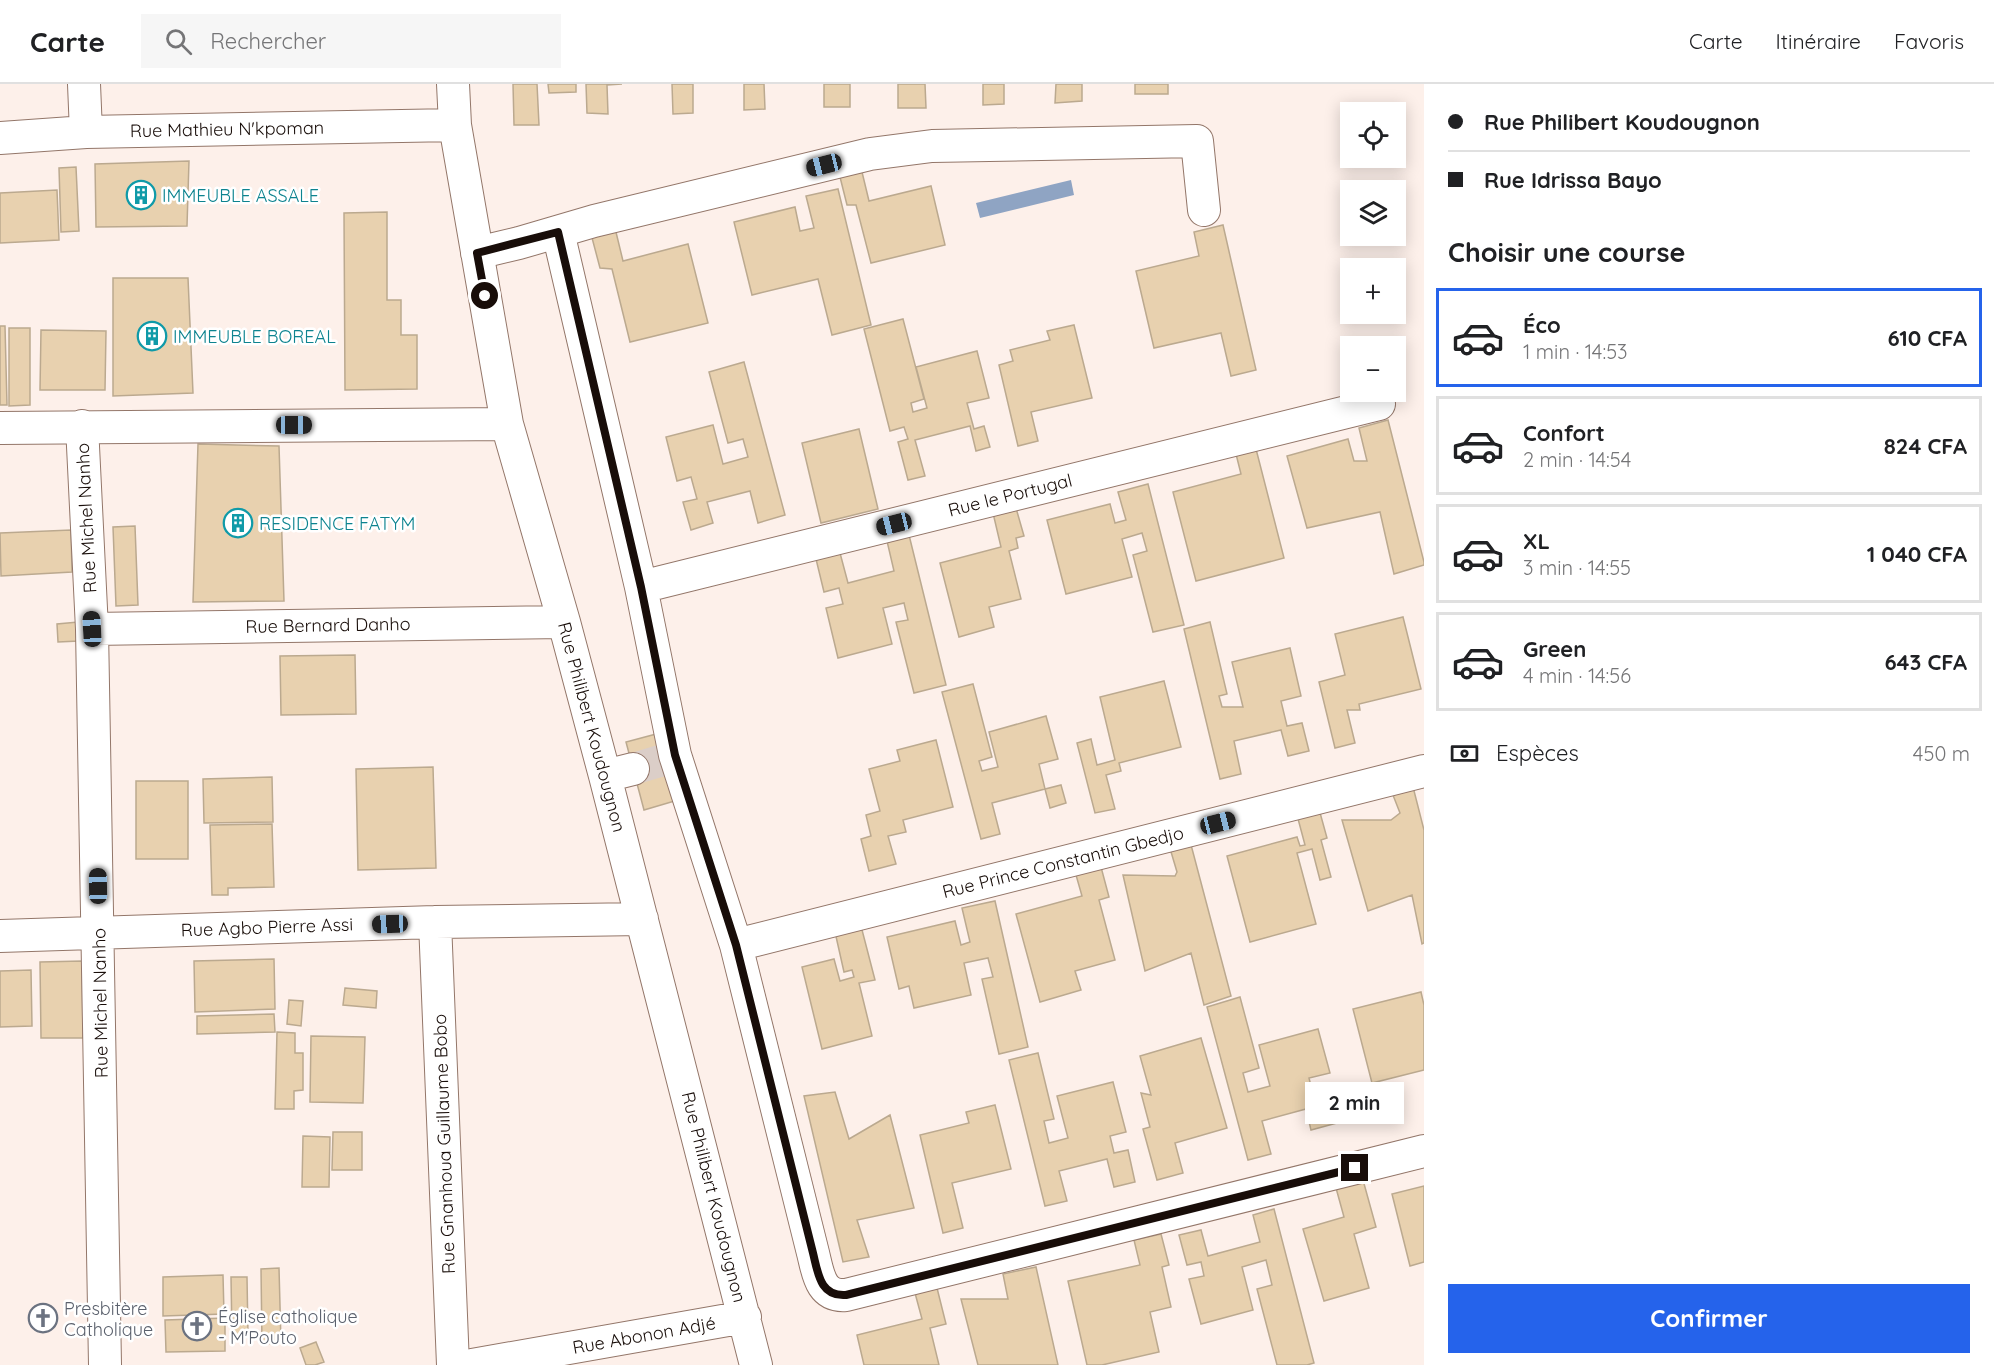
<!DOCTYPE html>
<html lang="fr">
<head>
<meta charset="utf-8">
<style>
	body { margin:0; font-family:Quicksand,sans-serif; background:#f6f6f6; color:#202124; height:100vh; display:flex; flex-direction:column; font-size:22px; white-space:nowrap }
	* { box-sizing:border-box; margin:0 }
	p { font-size:20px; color:#757577 }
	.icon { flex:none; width:33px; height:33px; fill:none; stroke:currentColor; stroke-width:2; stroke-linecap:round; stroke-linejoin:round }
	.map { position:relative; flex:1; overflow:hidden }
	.panel { display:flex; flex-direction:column; background:#fff; width:570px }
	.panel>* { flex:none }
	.guide { display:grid; align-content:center; height:132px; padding:0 24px; background:#fff }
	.fabs { position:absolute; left:1340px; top:18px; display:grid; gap:12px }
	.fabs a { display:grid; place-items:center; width:66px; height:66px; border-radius:0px; background:#fff; box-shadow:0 3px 15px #0003; font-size:30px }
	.end { position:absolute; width:27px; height:27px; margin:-14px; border:8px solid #180d09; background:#fff; box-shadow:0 0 0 3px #fff }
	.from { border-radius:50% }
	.bubble { position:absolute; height:42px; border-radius:0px; background:#fff; box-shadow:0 3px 15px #0003; font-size:20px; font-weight:700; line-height:42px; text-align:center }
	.car { position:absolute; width:18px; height:36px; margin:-18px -9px; border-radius:8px; box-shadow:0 0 4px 2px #0007; background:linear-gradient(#222 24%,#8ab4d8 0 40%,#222 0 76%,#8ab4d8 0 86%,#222 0) }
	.guide b { display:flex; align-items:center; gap:21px; height:57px; font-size:22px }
	.guide b+b { border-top:2px solid #e0e0e0 }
	.guide i { width:15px; height:15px; background:#202124 }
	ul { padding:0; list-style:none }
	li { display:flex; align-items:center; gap:18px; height:99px; margin:0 12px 9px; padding:0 12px; border:3px solid #e0e0e0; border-radius:0px }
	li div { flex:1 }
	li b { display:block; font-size:22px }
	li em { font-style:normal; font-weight:700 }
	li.current { border-color:#2563eb }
	li>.icon { width:54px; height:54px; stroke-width:1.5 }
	h2 { padding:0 24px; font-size:27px; line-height:72px }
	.pay { display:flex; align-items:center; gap:15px; height:66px; padding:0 24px; font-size:22px }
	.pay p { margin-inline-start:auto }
	.primary-button { display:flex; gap:12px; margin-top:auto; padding:12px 24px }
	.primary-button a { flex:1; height:69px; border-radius:0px; background:#2563eb; color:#fff; font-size:24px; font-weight:700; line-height:69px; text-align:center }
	header { display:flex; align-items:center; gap:36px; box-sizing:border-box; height:84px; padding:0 30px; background:#fff; border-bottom:2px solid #e0e0e0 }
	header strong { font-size:28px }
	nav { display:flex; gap:33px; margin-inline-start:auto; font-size:21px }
	.search { width:420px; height:54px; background:#f6f6f6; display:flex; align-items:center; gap:15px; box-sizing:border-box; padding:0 21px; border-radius:0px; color:#757577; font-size:22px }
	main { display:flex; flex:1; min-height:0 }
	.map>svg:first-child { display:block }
	.water { fill:#8fa4c3 }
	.building { fill:#e8d1af; stroke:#bba98f; stroke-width:1.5 }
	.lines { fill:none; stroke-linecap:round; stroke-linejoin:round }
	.minor-tunnel { stroke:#dbcec8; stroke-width:32; stroke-dasharray:32 16; stroke-linecap:butt }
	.minor-casing { stroke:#937669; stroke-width:34 }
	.minor { stroke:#fff; stroke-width:32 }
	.route { stroke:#180d09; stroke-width:8 }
	.labels { text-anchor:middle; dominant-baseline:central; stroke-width:5; stroke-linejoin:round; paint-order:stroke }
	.street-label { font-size:18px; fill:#180d09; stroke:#fff }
	.culture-label { font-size:18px; fill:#0d838f; stroke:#fff; text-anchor:start }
	.worship-label { font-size:18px; fill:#5b616d; stroke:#fff; text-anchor:start }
</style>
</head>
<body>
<header>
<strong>Carte</strong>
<div class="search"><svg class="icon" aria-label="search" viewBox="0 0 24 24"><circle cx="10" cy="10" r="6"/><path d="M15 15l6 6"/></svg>Rechercher</div>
<nav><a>Carte</a><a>Itinéraire</a><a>Favoris</a></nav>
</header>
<main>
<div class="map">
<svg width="1424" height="1281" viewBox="0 0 1424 1281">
	<rect width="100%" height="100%" fill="#fdf0ea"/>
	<path class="water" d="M1071,96L1074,111L980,134L976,119Z"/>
	<path class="building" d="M513,0H537L539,41H514Z
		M548,0H576V8L549,9Z
		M586,0H622L607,1L608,30L587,29Z
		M672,0H693V29L673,30Z
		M744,0H764L765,25L744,26Z
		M824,0H850V23H824Z
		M898,0H925L926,24H898Z
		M983,0H1004V20L983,21Z
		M1056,0H1082V17L1055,19Z
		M1135,0H1168V10H1135Z
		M189,77L187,142L96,143L95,80Z
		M76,83L79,147L61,148L59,84Z
		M862,88L869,117L931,102L945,161L871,179L856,121H847L840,93Z
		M838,105L871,241L832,251L818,195L752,211L734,138L795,123L800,147L814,144L806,112Z
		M57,106L59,156L0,159V109Z
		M387,128V216H401V251H417V305L345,306L344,129Z
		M1223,141L1256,286L1231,292L1221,249L1154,264L1136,187L1199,172L1194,148Z
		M615,144L623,177L688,160L708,239L630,258L612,185L600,184L591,150Z
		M113,194H188L193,309L113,312Z
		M903,235L924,315L911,319L913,328L927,324L916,283L977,267L989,314L967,319L974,345L984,342L990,363L976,367L970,342L915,356L925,392L908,396L898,358L908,355L904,343L890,347L864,245Z
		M1074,241L1092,314L1031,328L1038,357L1018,362L999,281L1013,277L1010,266L1050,256L1047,247Z
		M0,242H5L7,321H0Z
		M9,244H30V321L9,322Z
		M41,246L106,247L105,306H40Z
		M744,278L785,431L758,439L750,407L707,418L713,439L691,446L683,418L697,415L691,393L677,397L666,353L713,341L723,380L748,373L743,355L728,359L709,288Z
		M1388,336L1424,478V481L1394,490L1380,428L1307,444L1287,372L1348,355L1354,377H1367L1359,344Z
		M859,345L878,425L821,439L802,359Z
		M198,360L279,362L284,517L193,518Z
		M1256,365L1284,474L1196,497L1173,408L1241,390L1236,370Z
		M1148,400L1184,541L1153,548L1133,471L1147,467L1142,449L1122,455L1132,493L1066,510L1047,436L1110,420L1115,439L1126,436L1118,408Z
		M1016,424L1024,452L1016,454L1018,464L1009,467L1021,515L989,523L994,543L959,553L940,479L1001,463L993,429Z
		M135,442L138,521L116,522L113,443Z
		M71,446L72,488L1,492L0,449Z
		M909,451L946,601L914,609L896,538L908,536L904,519L883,524L892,560L838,574L826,524L843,520L839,504L824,508L816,475L840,469L848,499L894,487L887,457Z
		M1403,533L1421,605L1359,620L1360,626H1347L1355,659L1335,664L1319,598L1345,591L1335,550Z
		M78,538L79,557L58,558L57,540Z
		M1210,538L1227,610L1219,612L1222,623H1243L1232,578L1290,564L1301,612L1281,617L1287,642L1302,639L1309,667L1288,672L1281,646L1234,657L1241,690L1220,695L1184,545Z
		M355,571L356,630L281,631L280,572Z
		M1164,597L1181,663L1119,679L1121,687L1106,691L1115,725L1095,729L1077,659L1091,655L1097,681L1115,676L1100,613Z
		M973,600L992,673L979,677L982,687L998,683L989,648L1046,632L1058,675L1039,680L1045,705L1061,701L1066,719L1050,724L1045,705L992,719L1000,750L981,755L942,608Z
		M660,649L678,716L644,726L626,658Z
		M936,656L953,723L903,736L906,748L888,752L896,780L869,787L861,755L871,752L866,731L880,727L869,685L900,677L897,666Z
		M433,683L436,784L358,786L356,685Z
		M272,693L273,738L204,739L203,695Z
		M136,697H188V775H136Z
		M1412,699L1424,746V859L1422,860L1412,811L1368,827L1342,736H1391L1400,729L1391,706Z
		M1319,725L1327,754L1321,756L1331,793L1320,796L1312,765L1297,769L1316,840L1250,858L1227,772L1297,753L1300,762L1305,761L1297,731Z
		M272,740L274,803L228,804V811H212L210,741Z
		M1190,757L1231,912L1204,921L1191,869L1145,887L1123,791L1175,792L1177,788L1169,761Z
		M1101,783L1109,813L1099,816L1115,876L1075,887L1081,906L1040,918L1016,830L1082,812L1076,791Z
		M995,817L1028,963L999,970L982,895L993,893L988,874L964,879L971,911L914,924L909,902L899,905L887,853L955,837L961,861L970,858L962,824Z
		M861,842L875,896L859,899L872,952L822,965L802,883L834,875L840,897L854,893L852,886L844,888L835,848Z
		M274,875L275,925L195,928L194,877Z
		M82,877L83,954H41L40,878Z
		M31,886L32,942L0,943V887Z
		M345,904L377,907L376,924L343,921Z
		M1421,908L1424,921V986L1372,999L1353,925Z
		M1240,913L1259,984L1243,989L1248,1008L1270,1002L1259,961L1318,945L1330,989L1309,994L1314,1014L1329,1009L1337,1039L1311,1046L1306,1025L1262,1037L1271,1070L1248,1076L1207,923Z
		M289,916L303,917L301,942L287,940Z
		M274,930L275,948L197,950V932Z
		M277,948L295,949V969H303V1006L294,1007V1025H275Z
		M311,952L365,953L363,1019L310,1018Z
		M1201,954L1227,1044L1175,1059L1183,1089L1157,1096L1143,1045L1150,1043L1141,1009L1151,1011L1140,972Z
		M1038,969L1054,1035L1044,1037L1049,1059L1068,1054L1057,1012L1113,998L1126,1048L1110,1052L1114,1069L1128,1066L1135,1098L1114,1103L1107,1075L1059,1087L1067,1117L1045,1122L1009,976Z
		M835,1008L849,1055L890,1031L914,1124L857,1136L869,1173L843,1178L804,1012Z
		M995,1021L1011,1085L952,1099L963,1144L943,1149L920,1051L969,1039L966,1028Z
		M333,1048H362V1086H332Z
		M303,1052L330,1053L329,1103H302Z
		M1363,1096L1376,1143L1354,1150L1369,1204L1324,1217L1303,1145L1344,1133L1336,1104Z
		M1424,1102V1178L1410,1182L1392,1110Z
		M1274,1125L1314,1279L1307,1281H1277L1257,1205L1272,1201L1266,1176L1242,1183L1253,1226L1201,1240L1189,1195L1204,1192L1201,1178L1187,1181L1179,1151L1201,1146L1208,1172L1260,1158L1253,1131Z
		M1161,1150L1169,1181L1162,1183L1171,1223L1150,1228L1159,1268L1102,1281H1087L1068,1197L1140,1181L1134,1156Z
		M1036,1183L1058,1281H978L961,1215H1008L1003,1190Z
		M279,1184L281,1259L262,1260L261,1185Z
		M223,1191L224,1230L163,1232V1193Z
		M231,1193H247L248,1251L232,1252Z
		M937,1204L946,1240L930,1244L939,1281H864L857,1251L922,1235L915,1209Z
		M225,1234V1267L166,1268L165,1236Z
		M316,1258L324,1278L315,1281H306L300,1264Z"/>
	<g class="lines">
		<path class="minor-tunnel" d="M633,685L667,675"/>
		<g class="minor-casing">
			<path id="minor" d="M84,0L86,48
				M453,0L455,41L507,340L564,538L605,692L756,1281
				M0,54L86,48L455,41
				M558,148L641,503L675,671L736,861L813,1169C818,1189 820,1213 846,1211L1424,1067
				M477,169L519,159L594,137L870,70L932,62L1197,57L1204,126
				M82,342L92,545L105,1281
				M0,344L507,340
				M641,503L1379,320
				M92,545L564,538
				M605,692L633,685
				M435,838L453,1281
				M0,852L435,838L642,835
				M736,861L1424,687
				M472,1281L745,1233"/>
		</g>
		<use href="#minor" class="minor"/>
	</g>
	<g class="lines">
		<path class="route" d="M485,212L477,169L558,148L641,503L675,671L736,861L813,1169C818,1189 820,1213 846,1211L1355,1084"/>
	</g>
	<defs>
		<g id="building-ring" transform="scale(1.5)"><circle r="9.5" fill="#fff" stroke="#0f9aa8" stroke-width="1.5"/><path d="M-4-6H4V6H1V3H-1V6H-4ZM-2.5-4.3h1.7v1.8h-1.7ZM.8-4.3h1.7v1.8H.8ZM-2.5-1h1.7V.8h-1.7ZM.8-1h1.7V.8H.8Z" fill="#0f9aa8"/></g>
		<g id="church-ring" transform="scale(1.5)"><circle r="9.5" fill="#fff" stroke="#6b7280" stroke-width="1.5"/><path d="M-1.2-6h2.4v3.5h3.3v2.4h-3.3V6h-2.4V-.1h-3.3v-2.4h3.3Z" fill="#6b7280"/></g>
	</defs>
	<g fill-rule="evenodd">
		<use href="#building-ring" x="141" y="111"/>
		<use href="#building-ring" x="152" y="252"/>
		<use href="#building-ring" x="238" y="439"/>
		<use href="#church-ring" x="43" y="1234"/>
		<use href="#church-ring" x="197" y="1242"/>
	</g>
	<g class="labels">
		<g class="street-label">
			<text transform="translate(227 45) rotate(-1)">Rue Mathieu N'kpoman</text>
			<text transform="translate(1010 411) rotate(-14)">Rue le Portugal</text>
			<text transform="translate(86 434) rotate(-93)">Rue Michel Nanho</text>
			<text transform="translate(328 541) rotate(-1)">Rue Bernard Danho</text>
			<text transform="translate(592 643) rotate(75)">Rue Philibert Koudougnon</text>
			<text transform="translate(1063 778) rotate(-14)">Rue Prince Constantin Gbedjo</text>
			<text transform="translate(267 843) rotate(-2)">Rue Agbo Pierre Assi</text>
			<text transform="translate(100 919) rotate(-91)">Rue Michel Nanho</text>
			<text transform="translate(444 1060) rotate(-92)">Rue Gnanhoua Guillaume Bobo</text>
			<text transform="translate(714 1113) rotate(76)">Rue Philibert Koudougnon</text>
			<text transform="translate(644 1251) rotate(-10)">Rue Abonon Adjé</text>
		</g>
		<g class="culture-label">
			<text x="162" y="111">IMMEUBLE ASSALE</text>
			<text x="173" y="252">IMMEUBLE BOREAL</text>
			<text x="259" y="439">RESIDENCE FATYM</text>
		</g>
		<g class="worship-label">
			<text x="64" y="1224">Presbitère<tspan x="64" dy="21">Catholique</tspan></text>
			<text x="218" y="1232">Église catholique<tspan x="218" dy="21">- M'Pouto</tspan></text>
		</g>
	</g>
</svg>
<div class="fabs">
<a><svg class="icon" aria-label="locate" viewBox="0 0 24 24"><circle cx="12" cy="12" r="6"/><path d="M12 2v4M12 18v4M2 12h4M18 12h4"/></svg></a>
<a><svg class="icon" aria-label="layers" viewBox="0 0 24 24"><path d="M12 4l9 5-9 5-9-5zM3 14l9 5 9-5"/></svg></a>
<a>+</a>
<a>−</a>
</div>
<i class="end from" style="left:485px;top:212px"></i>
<i class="end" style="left:1355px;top:1084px"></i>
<div class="bubble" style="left:1305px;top:998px;width:99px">2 min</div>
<i class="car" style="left:824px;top:81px;rotate:256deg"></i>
<i class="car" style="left:294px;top:341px;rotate:90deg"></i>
<i class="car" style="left:894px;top:440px;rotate:256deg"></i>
<i class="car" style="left:92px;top:545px;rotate:357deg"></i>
<i class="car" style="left:1218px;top:739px;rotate:76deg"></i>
<i class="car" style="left:98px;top:802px;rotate:359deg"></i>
<i class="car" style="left:390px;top:840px;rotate:268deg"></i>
</div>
<section class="panel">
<div class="guide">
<b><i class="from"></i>Rue Philibert Koudougnon</b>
<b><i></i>Rue Idrissa Bayo</b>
</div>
<h2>Choisir une course</h2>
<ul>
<li class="current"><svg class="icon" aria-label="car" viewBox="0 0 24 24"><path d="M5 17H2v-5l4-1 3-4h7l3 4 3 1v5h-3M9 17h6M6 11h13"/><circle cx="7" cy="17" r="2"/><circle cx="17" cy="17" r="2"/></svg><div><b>Éco</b><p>1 min · 14:53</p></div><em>610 CFA</em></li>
<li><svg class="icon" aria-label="car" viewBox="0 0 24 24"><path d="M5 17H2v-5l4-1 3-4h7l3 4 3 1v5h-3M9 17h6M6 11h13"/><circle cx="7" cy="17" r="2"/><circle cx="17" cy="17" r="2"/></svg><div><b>Confort</b><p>2 min · 14:54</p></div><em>824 CFA</em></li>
<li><svg class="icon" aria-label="car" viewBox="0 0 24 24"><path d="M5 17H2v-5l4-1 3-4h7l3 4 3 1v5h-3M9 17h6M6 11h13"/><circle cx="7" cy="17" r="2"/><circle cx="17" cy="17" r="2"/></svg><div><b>XL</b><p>3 min · 14:55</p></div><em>1 040 CFA</em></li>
<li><svg class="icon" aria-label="car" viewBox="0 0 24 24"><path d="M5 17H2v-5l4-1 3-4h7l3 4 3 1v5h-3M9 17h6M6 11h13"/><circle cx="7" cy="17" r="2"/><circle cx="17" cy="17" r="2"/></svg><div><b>Green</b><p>4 min · 14:56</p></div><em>643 CFA</em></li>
</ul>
<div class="pay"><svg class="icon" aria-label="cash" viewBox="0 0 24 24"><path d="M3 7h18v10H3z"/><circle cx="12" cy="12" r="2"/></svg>Espèces<p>450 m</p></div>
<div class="primary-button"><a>Confirmer</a></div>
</section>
</main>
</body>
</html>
